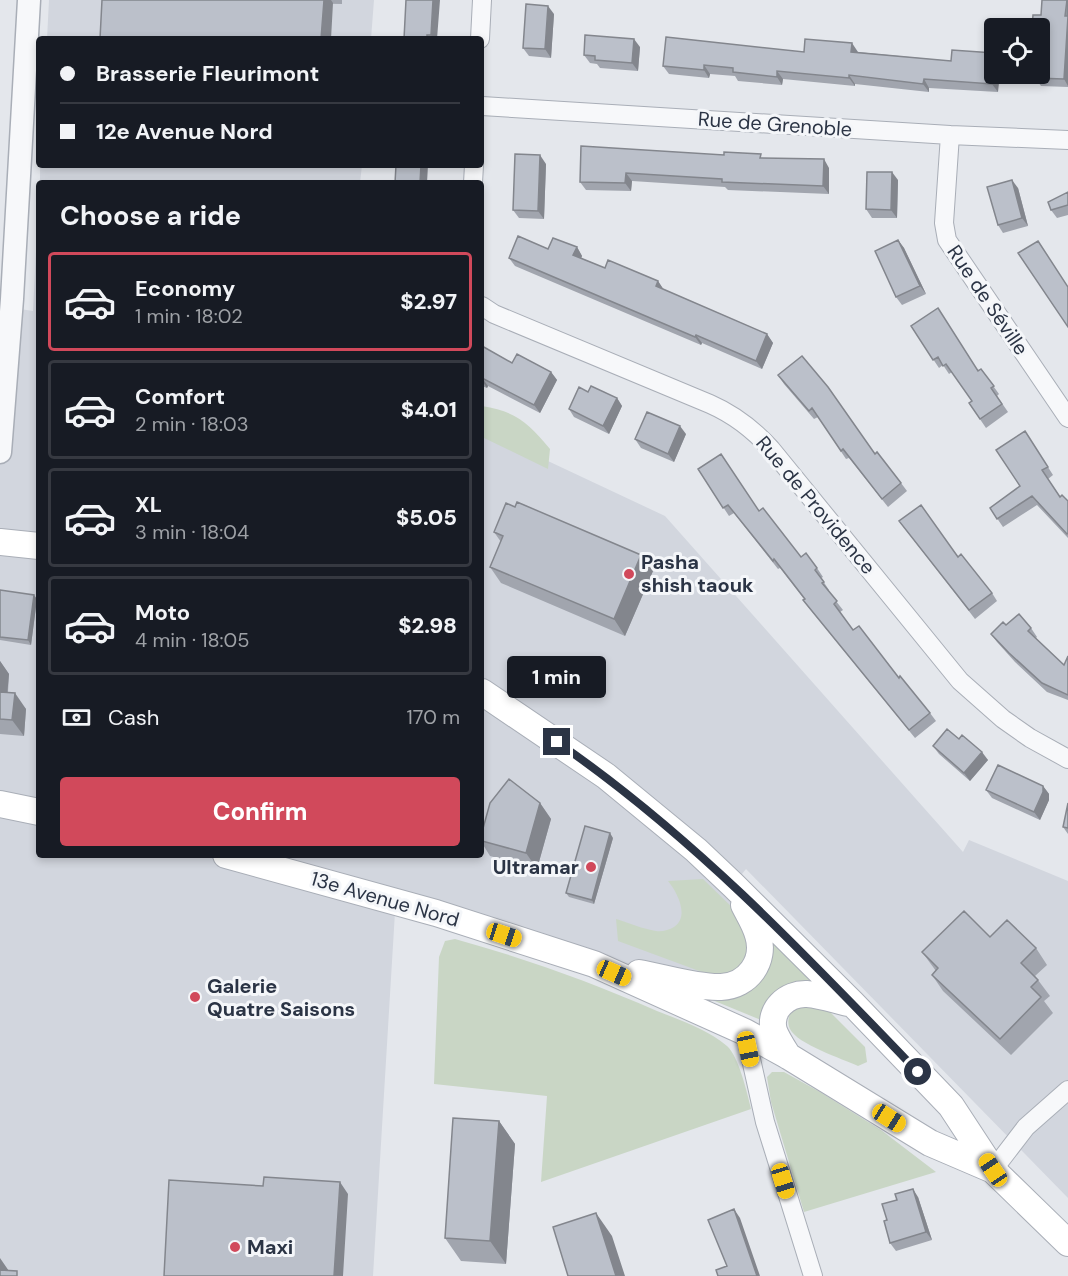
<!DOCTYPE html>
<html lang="en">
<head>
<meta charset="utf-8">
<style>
	body { margin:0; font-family:"DM Sans",sans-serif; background:#242831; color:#f1f3f6; height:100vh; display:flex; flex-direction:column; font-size:22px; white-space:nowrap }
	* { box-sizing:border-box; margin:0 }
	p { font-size:20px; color:#9ea1a6 }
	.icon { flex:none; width:33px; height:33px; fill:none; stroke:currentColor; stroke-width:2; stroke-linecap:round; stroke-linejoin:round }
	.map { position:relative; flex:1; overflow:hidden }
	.drawer { position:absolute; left:36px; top:180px; width:448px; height:678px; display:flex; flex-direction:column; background:#171b24; border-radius:6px; box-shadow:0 3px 9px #0003 }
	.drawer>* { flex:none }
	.hud { position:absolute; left:36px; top:36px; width:448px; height:132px; border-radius:6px; box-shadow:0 3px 9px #0003; display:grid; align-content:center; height:132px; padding:0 24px; background:#171b24 }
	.fabs { position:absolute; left:984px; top:18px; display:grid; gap:12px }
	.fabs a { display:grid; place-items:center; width:66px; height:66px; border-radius:6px; background:#171b24; box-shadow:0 3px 9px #0003; font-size:30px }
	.end { position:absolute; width:27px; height:27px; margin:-14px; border:8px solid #2b3445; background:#fff; box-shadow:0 0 0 3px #fff }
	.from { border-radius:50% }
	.bubble { position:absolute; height:42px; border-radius:6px; background:#171b24; box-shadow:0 3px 9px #0003; font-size:20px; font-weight:800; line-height:42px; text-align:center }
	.car { position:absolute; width:18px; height:36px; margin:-18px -9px; border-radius:8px; box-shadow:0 0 4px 2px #0007; background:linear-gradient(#f5c518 24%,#345 0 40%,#f5c518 0 76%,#345 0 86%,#f5c518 0) }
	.hud b { display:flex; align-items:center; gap:21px; height:57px; font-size:22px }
	.hud b+b { border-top:2px solid #363941 }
	.hud i { width:15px; height:15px; background:#f1f3f6 }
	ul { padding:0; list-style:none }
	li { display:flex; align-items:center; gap:18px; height:99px; margin:0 12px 9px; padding:0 12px; border:3px solid #363941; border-radius:6px }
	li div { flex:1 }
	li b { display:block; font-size:22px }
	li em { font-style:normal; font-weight:800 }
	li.current { border-color:#d1495b }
	li>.icon { width:54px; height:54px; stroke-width:1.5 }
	h2 { padding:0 24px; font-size:27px; line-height:72px }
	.pay { display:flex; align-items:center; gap:15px; height:66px; padding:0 24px; font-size:22px }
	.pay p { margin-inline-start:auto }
	.cta { display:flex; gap:12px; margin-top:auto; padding:12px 24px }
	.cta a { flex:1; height:69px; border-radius:6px; background:#d1495b; color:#fff; font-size:24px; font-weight:800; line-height:69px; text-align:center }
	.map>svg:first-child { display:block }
	.built { fill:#d2d6de }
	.green { fill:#c9d6c5 }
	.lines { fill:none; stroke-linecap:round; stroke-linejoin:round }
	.minor-casing { stroke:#a9aeb7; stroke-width:20 }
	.tertiary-casing { stroke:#a9aeb7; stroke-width:25 }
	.secondary-casing { stroke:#a9aeb7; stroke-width:28 }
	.minor { stroke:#f7f8fa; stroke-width:18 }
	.tertiary { stroke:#f7f8fa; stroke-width:22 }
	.secondary { stroke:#fff; stroke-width:26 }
	.wall { fill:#a1a5ae }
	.shaded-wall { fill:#83868d }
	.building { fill:#bbc0ca; stroke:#83868d; stroke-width:1.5 }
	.route { stroke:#2b3445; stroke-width:8 }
	.poi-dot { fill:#d1495b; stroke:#f4f6f9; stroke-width:2 }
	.labels { text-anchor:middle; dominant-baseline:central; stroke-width:6; stroke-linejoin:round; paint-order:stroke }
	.street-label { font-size:20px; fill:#2b3445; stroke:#f4f6f9 }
	.poi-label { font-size:20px; font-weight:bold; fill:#2b3445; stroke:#f4f6f9; text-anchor:start }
</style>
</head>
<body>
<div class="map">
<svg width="1068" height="1276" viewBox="0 0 1068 1276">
	<rect width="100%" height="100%" fill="#e4e7ec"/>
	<path class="built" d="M49,0H374L371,39H47Z
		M40,165H362L360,183H40Z
		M39,192V855H482V430L665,516L963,852L969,840L1068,881V1198L746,869L733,885L754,924L722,987L395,912L373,1276H0V306L33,311Z"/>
	<path class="green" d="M482,406C515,411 529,423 550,449L548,469L482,437Z
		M703,879L737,912L746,926L750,954L732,975H710L618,941L616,919C629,923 643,929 656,931C662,932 669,930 674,927C690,916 677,892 668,881Z
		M455,939C524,958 591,982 657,1011C680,1020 707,1029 727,1046C739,1057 747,1093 751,1109L541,1182L547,1096L434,1084L439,957L445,941Z
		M772,940L816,986L761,1020L700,995L720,997Z
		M820,1002L865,1047L867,1062L858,1066C843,1059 797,1044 790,1029C786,1021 790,1013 793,1006Z
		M772,1072H784L820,1092L881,1130L936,1172L804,1212L771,1102L767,1077Z"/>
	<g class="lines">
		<g class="minor-casing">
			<path id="minor" d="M480,39L482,0
				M482,106L950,135L1068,140
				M950,135L944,223L947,240L1068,418
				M473,183L474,165
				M482,306L494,314L710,404C735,415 753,429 771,449L960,681L1003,719L1030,738L1068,759
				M745,1032L765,1122L813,1276
				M993,1170L1026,1127L1068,1090"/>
		</g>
		<g class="tertiary-casing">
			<path id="tertiary" d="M0,452L12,299L29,0"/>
		</g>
		<g class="secondary-casing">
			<path id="secondary" d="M0,542L39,546
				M482,692L606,776L696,850L733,885L853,1004L951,1106L993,1170L1068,1243
				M0,804L39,812
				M226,855L436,913L594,964L745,1032L788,1056L930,1143L993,1170
				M639,973C662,977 698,988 721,987C748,986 766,961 758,935C755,924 749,915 744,905
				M788,1056C783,1048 777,1039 774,1031C768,1010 787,993 807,994C822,995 838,1001 853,1004"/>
		</g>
		<use href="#minor" class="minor"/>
		<use href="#tertiary" class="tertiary"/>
		<use href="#secondary" class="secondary"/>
	</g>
	<path class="wall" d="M102,0H342V4Z
		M406,0L437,39H404Z
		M1068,0V87L1041,86L1035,78L1041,15Z
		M554,14L551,58L529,56L523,48Z
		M640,47L638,71L600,68L597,64L590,63L584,55Z
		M804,52H858L951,61L994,53L998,92L929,88V92L855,84V86L783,79L782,85L738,81L735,76L710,74L709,78L669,74L663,66Z
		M581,146L763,158L829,168V194L728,190L725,187L632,181L631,191L586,190L580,182Z
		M546,164L544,219L519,218L513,210Z
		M898,180L897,218H872L866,209Z
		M1018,188L1028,226L1003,233L998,225Z
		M1068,192V215L1057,218L1051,210Z
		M898,240L904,248L926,294L902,305L896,297Z
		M577,247L582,256L581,258L605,268L658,281L663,289L767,334L773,343L762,369L702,343L701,345L515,266L509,258L548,249Z
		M911,326L979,370L981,369L999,394L997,396L1008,412L986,428L969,403L972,401L952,372L949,374L943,365L939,368Z
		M482,346L512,363L551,372L557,380L540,413L488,386L487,388L482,386Z
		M778,375L875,454L901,483L907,491L888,507L849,458L846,459L818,417L814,419L784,384Z
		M588,392L617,398L622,406L609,434L574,417L569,409Z
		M1025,431L1053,475L1048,479L1060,497L1068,501V538L1037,505L1003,527L990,508L1020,486Z
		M686,434L674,462L641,448L635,439Z
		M698,469L759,511L801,557L817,568L823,577L821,578L829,590L828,591L843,610L840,612L853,630L899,678L930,713L936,721L915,738L809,608L803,600L804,599L780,568L778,569L734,513L729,516Z
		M899,521L958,557L992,593L997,601L975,619Z
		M494,532L653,571L625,636L501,583L490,567L501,542Z
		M0,590L37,599L31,645L0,640Z
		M1006,625L1031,628L1037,637L1036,638L1064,665L1068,656V700L1047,692L1015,662L997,642L991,634Z
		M0,661L9,674L8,692L26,709L24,736L0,734Z
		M959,739L988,760L970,781L939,754L933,746Z
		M1043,786L1049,794V800L1040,820L992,798L986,790Z
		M540,803L551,819L537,869L490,856L482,843V832Z
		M1068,803V834L1063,827Z
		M613,838L594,904L569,897L566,893Z
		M990,937L1036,948L1047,965L1035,976L1050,996L1044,1001L1053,1013L1011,1055L943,991L932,975L936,971L922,952Z
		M499,1121L515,1144L506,1264L461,1261L445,1238Z
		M918,1197L932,1240L896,1251L890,1243L887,1220Z"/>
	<path class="shaded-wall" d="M324,0H331L333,3L331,39H321Z
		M433,0H440L437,39H434L431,35Z
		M1067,0H1068V86L1064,79Z
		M548,6L554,14L551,58L545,49Z
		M634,39L640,47L638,71L632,63Z
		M852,43L858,52L857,60L851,52Z
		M994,54V74H1000L998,92L992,84Z
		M704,65L710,74L709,78L704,70Z
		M777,71L783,79L782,85L777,77Z
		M849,75L855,84V86L849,78Z
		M924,79L929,88V92L923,84Z
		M540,155L546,164L544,219L538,211Z
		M824,159L829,168V194L823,186Z
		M421,165H428L427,183H420Z
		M892,172L898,180L897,218L891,210Z
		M626,173L632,181L631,191L625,183Z
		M1012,180L1018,188L1028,226L1022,218Z
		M898,240L904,248L926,294L920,286Z
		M577,247L582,256L579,263L573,255Z
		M658,281L664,290L656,286Z
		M767,334L773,343L762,369L756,361Z
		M696,335L702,343L701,345L695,337Z
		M551,372L557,380L540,413L534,405Z
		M482,378L488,386L487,388L482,381Z
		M617,398L622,406L609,434L603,426Z
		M680,426L686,434L674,462L668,454Z
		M641,555L653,571L625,636L614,619Z
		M34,595L37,599L31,645L28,640Z
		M0,661L9,674L6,707L0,698Z
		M15,693L26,709L24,736L12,720Z
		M982,752L988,760L970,781L964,773Z
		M1043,786L1049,794V800L1040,820L1034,812Z
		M540,803L551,819L537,869L526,853Z
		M610,833L613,838L594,904L592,900Z
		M499,1121L515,1144L506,1264L490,1241Z
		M340,1182L348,1194L343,1276H334Z
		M913,1189L918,1197L932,1240L926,1232Z
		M734,1209L740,1218L760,1276H757Z
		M596,1213L612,1236L625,1276H616Z
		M0,1258L11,1274L0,1271Z"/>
	<path class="building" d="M102,0H324L321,39H100Z
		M406,0H433L431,35H427V39H404Z
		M1042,0H1067L1065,16H1068L1064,79L1035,78V74H1040V28H1032L1033,15H1041Z
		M526,4L548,6L545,49L523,48Z
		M585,35L634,39L632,63L595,60V56L584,55Z
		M666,37L804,52L805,39L852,43L851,52L951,61L952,50L994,53L992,84L924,79L923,84L849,75V78L777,71V77L733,72V68L704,65V70L663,66Z
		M581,146L724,155V152L761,154L760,158L824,159L823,186L722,182V179L626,173L625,183L580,182Z
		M515,154L540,155L538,211L513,210Z
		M396,165H421L420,183H395Z
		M867,172H892L891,210L866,209Z
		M1012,180L1022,218L998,225L987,187Z
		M1068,192V205L1051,210L1048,202Z
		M518,236L548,249L553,238L577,247L573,255L605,268L608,260L658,281L656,286L767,334L756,361L696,335L695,337L509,258Z
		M898,240L920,286L896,297L875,251Z
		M1038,241L1068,287V327L1018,253Z
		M938,308L978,371L981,369L994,386L991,388L1002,404L980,419L969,403L972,401L946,364L943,366L938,357L933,360L911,326Z
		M482,346L512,363L517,354L551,372L534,405L482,378V379Z
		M802,356L828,387L875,454L877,452L901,483L882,499L843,449L841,451L812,408L809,411L778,375Z
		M591,386L617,398L603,426L569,409L579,387L588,392Z
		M647,412L680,426L668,454L635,439Z
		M1025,431L1048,467L1042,470L1060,497L1062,495L1068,501V533L1067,534L1032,496L997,519L990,508L1020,486L996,450Z
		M721,454L759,511L763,508L801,557L806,553L817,568L815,570L824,582L822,583L837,601L834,604L853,630L859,626L899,678L900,676L930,713L909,730L803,600L805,599L774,559L773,561L728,505L723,508L698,469Z
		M517,502L641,555L614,619L490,567L503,536L494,532L506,503L515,507Z
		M921,505L958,557L961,554L992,593L969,610L899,521Z
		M0,590L34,595L28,640L0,637Z
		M1019,614L1031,628L1028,631L1064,665L1068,656V695L1042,683L1009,653L991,634L1003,622L1006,625Z
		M0,692L15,693L12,720L0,719Z
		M947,729L959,739L962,735L982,752L964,773L933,746Z
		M998,765L1043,786V792L1034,812L986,790Z
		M509,779L540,803L526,853L482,841V832L490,803Z
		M1068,803V828L1063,827Z
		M585,826L610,833L592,900L566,893Z
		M964,911L990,937L1007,920L1036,948L1021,963L1038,980L1031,987L1041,997L1000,1039L932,975L938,968L922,952Z
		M453,1118L499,1121L490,1241L445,1238Z
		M264,1177L340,1182L334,1276H164L169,1180L263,1186Z
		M913,1189L926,1232L890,1243L884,1221L887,1220L882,1204L897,1200L895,1194Z
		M734,1209L757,1276H718L716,1270L727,1266L708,1220Z
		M596,1213L616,1276H568L553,1227Z
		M0,1270L17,1271V1276H0Z"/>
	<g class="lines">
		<path class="route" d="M557,742C692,835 805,954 918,1072"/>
	</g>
	<g class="poi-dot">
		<circle cx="629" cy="574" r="6"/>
		<circle cx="591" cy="867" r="6"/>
		<circle cx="195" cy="997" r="6"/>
		<circle cx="235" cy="1247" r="6"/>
	</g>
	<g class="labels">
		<g class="street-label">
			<text transform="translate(775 124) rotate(4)">Rue de Grenoble</text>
			<text transform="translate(988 300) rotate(56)">Rue de Séville</text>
			<text transform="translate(816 505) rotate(50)">Rue de Providence</text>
			<text transform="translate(385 899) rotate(16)">13e Avenue Nord</text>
		</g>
		<g class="poi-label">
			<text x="641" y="562">Pasha<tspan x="641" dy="23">shish taouk</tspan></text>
			<text x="579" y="867" text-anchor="end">Ultramar</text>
			<text x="207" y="986">Galerie<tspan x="207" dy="23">Quatre Saisons</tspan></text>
			<text x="247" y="1247">Maxi</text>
		</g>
	</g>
</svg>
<div class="fabs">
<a><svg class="icon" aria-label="locate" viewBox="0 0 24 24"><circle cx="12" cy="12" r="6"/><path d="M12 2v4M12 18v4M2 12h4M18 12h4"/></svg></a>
</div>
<i class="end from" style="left:918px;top:1072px"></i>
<i class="end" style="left:557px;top:742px"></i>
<div class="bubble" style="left:507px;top:656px;width:99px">1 min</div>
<i class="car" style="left:504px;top:935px;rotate:108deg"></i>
<i class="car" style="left:614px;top:973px;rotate:114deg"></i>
<i class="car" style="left:748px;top:1049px;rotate:168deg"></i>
<i class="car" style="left:889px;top:1118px;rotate:122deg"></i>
<i class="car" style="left:993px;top:1170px;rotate:326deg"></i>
<i class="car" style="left:783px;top:1181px;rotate:163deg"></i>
<div class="hud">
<b><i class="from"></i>Brasserie Fleurimont</b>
<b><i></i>12e Avenue Nord</b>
</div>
<section class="drawer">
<h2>Choose a ride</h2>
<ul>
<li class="current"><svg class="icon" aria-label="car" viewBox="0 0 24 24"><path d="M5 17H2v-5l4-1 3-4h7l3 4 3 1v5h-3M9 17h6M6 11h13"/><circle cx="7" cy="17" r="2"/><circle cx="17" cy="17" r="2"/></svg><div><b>Economy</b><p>1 min · 18:02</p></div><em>$2.97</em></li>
<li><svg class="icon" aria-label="car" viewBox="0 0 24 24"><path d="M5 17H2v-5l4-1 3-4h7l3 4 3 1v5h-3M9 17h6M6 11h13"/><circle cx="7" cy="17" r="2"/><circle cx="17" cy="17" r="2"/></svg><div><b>Comfort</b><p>2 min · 18:03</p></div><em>$4.01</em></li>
<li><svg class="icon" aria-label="car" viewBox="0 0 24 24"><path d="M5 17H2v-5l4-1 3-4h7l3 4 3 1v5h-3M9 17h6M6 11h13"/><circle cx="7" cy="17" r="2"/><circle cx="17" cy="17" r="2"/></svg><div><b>XL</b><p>3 min · 18:04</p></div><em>$5.05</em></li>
<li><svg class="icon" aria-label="car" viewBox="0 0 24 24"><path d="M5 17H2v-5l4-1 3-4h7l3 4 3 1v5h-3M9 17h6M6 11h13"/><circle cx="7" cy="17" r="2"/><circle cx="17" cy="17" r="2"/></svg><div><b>Moto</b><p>4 min · 18:05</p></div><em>$2.98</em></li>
</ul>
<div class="pay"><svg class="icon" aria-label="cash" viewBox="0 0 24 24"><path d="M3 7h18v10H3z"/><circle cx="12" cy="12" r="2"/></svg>Cash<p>170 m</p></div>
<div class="cta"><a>Confirm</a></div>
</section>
</div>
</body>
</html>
